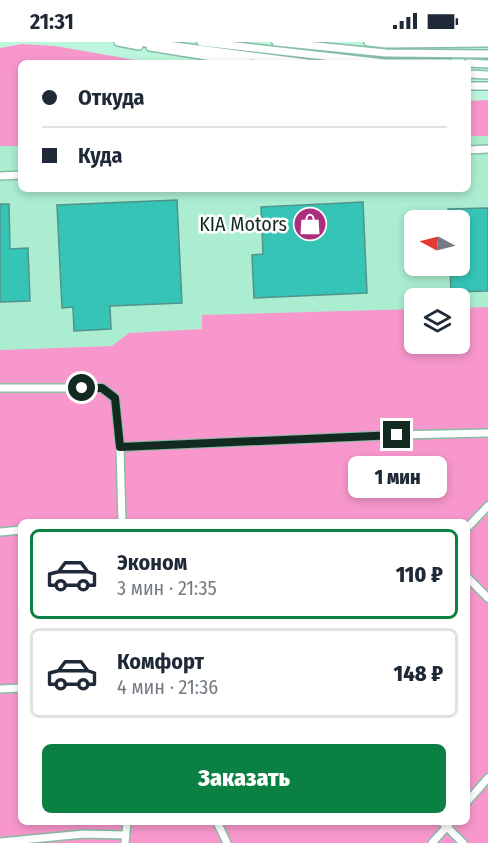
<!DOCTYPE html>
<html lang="ru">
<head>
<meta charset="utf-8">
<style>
	body { margin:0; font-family:"Fira Sans Condensed",sans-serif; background:#f6f6f7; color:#1f2937; height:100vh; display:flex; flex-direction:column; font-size:22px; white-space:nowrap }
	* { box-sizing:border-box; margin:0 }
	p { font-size:20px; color:#747a83 }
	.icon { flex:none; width:33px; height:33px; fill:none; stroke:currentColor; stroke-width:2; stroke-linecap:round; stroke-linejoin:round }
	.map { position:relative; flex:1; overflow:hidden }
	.sheet { position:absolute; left:18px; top:477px; width:452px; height:306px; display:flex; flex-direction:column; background:#fff; border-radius:9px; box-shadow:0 3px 9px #0003 }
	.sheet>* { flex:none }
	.guide { position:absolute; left:18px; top:18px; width:453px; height:132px; border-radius:9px; box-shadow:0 3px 9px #0003; display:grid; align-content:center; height:132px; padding:0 24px; background:#fff }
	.needle { width:39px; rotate:277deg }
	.fabs { position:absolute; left:404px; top:168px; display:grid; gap:12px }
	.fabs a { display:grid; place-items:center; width:66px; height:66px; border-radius:9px; background:#fff; box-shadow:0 3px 9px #0003; font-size:30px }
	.end { position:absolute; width:27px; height:27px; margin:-14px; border:8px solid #132a21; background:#fff; box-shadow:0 0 0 3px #fff }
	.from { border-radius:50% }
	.bubble { position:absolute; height:42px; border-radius:9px; background:#fff; box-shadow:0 3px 9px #0003; font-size:20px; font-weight:800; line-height:42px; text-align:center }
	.guide b { display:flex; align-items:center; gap:21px; height:57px; font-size:22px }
	.guide b+b { border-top:2px solid #e0e1e3 }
	.guide i { width:15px; height:15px; background:#1f2937 }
	ul { padding:10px 0 0; list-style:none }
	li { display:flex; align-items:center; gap:18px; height:90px; margin:0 12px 9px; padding:0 12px; border:3px solid #e0e1e3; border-radius:9px }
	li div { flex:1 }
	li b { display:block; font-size:22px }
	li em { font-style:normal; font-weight:800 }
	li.on { border-color:#0b8043 }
	li>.icon { width:54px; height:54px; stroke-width:1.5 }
	.primary-button { display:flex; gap:12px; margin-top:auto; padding:12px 24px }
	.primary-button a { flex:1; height:69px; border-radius:9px; background:#0b8043; color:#fff; font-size:24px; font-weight:800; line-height:69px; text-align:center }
	.status { display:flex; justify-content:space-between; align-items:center; height:42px; padding:0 30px; background:#fff; direction:ltr }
	.status svg { height:16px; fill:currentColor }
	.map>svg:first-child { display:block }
	.built { fill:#aaedd0; fill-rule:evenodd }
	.green { fill:#f797cc; fill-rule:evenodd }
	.building { fill:#36c4b7; stroke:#52938b; stroke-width:1.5 }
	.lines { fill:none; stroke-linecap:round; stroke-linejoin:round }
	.service-casing { stroke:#86bea6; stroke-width:10 }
	.service { stroke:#fff; stroke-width:7 }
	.route { stroke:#132a21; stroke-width:8 }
	.labels { text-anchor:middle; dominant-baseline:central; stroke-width:5; stroke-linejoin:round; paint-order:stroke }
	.poi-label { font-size:20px; fill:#132a21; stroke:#fff; text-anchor:end }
</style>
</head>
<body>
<div class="status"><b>21:31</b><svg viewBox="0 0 49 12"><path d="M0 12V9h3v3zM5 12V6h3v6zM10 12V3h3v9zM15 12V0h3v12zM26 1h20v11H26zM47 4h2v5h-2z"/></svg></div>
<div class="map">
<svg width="488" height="801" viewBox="0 0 488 801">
	<rect width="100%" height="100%" fill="#bcf6dc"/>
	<path class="built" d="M468,93H488V265L459,266V256H414V267L203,273V287L129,291L112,304L0,308V103H21V147H468ZM414,178H459V224H414Z"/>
	<path class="green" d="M22,2L55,4L153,21H21V104H0V6Z
		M488,58V94H468V59Z
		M488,265V801H0V308L112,304L129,291L202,287V273L414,267V302H459V266ZM21,480H466V780H21Z"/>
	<path class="building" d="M177,158L182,261L110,264L111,287L74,289L73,265L62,266L57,163Z
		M363,160L367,251L254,256L252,213L263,212L261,165Z
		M0,162H9L10,207L28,206L30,259L0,260Z
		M488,166V249L451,250L450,224H459V178H449L448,167Z"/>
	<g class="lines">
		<g class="service-casing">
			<path id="service" d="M118,0L139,4
				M135,0L167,3L307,21
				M201,0L385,21H448
				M276,0L386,11L488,12
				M368,0L386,2L488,1
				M150,5L250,21
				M468,21L488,22
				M468,32L488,33
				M468,44H488
				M468,108L488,107
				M0,134L21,133
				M0,346H102L115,356L120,405L122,480
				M120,405L397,393L488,391
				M466,487L488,464
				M0,490L21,488
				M466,534L488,556
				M0,647L21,646
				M466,761L488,736
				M217,780L227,801
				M442,780L463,801
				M0,800L84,792L126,793
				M125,801L127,780
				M432,801L451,780"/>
		</g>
		<use href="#service" class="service"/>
	</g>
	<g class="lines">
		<path class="route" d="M82,346H102L115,356L120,405L397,393"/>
	</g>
	<defs>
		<g id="shop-disc" transform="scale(1.725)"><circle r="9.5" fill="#ac2f7f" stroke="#fff"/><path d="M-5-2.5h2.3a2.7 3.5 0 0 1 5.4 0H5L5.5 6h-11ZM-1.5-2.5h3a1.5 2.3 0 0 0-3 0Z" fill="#fff"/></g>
	</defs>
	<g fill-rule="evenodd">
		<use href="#shop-disc" x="310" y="182"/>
	</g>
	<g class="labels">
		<g class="poi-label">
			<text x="287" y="182">KIA Motors</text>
		</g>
	</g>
</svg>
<div class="fabs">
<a><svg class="needle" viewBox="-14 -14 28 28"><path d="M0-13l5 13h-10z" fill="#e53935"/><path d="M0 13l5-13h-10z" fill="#747a83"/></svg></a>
<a><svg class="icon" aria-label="layers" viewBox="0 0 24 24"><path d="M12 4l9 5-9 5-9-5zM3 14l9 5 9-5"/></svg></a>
</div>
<i class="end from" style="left:82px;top:346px"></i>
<i class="end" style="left:397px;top:393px"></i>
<div class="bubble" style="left:348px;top:414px;width:99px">1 мин</div>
<div class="guide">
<b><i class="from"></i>Откуда</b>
<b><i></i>Куда</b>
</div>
<section class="sheet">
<ul>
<li class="on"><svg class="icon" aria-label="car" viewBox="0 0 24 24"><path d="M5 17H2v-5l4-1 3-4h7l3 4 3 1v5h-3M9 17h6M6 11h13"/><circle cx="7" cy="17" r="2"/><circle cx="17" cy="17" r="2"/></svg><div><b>Эконом</b><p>3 мин · 21:35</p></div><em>110 ₽</em></li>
<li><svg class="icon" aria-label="car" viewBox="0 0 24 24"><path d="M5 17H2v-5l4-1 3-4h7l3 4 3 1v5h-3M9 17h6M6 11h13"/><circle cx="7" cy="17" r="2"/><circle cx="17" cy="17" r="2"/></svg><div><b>Комфорт</b><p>4 мин · 21:36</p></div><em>148 ₽</em></li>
</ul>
<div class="primary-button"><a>Заказать</a></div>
</section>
</div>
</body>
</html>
